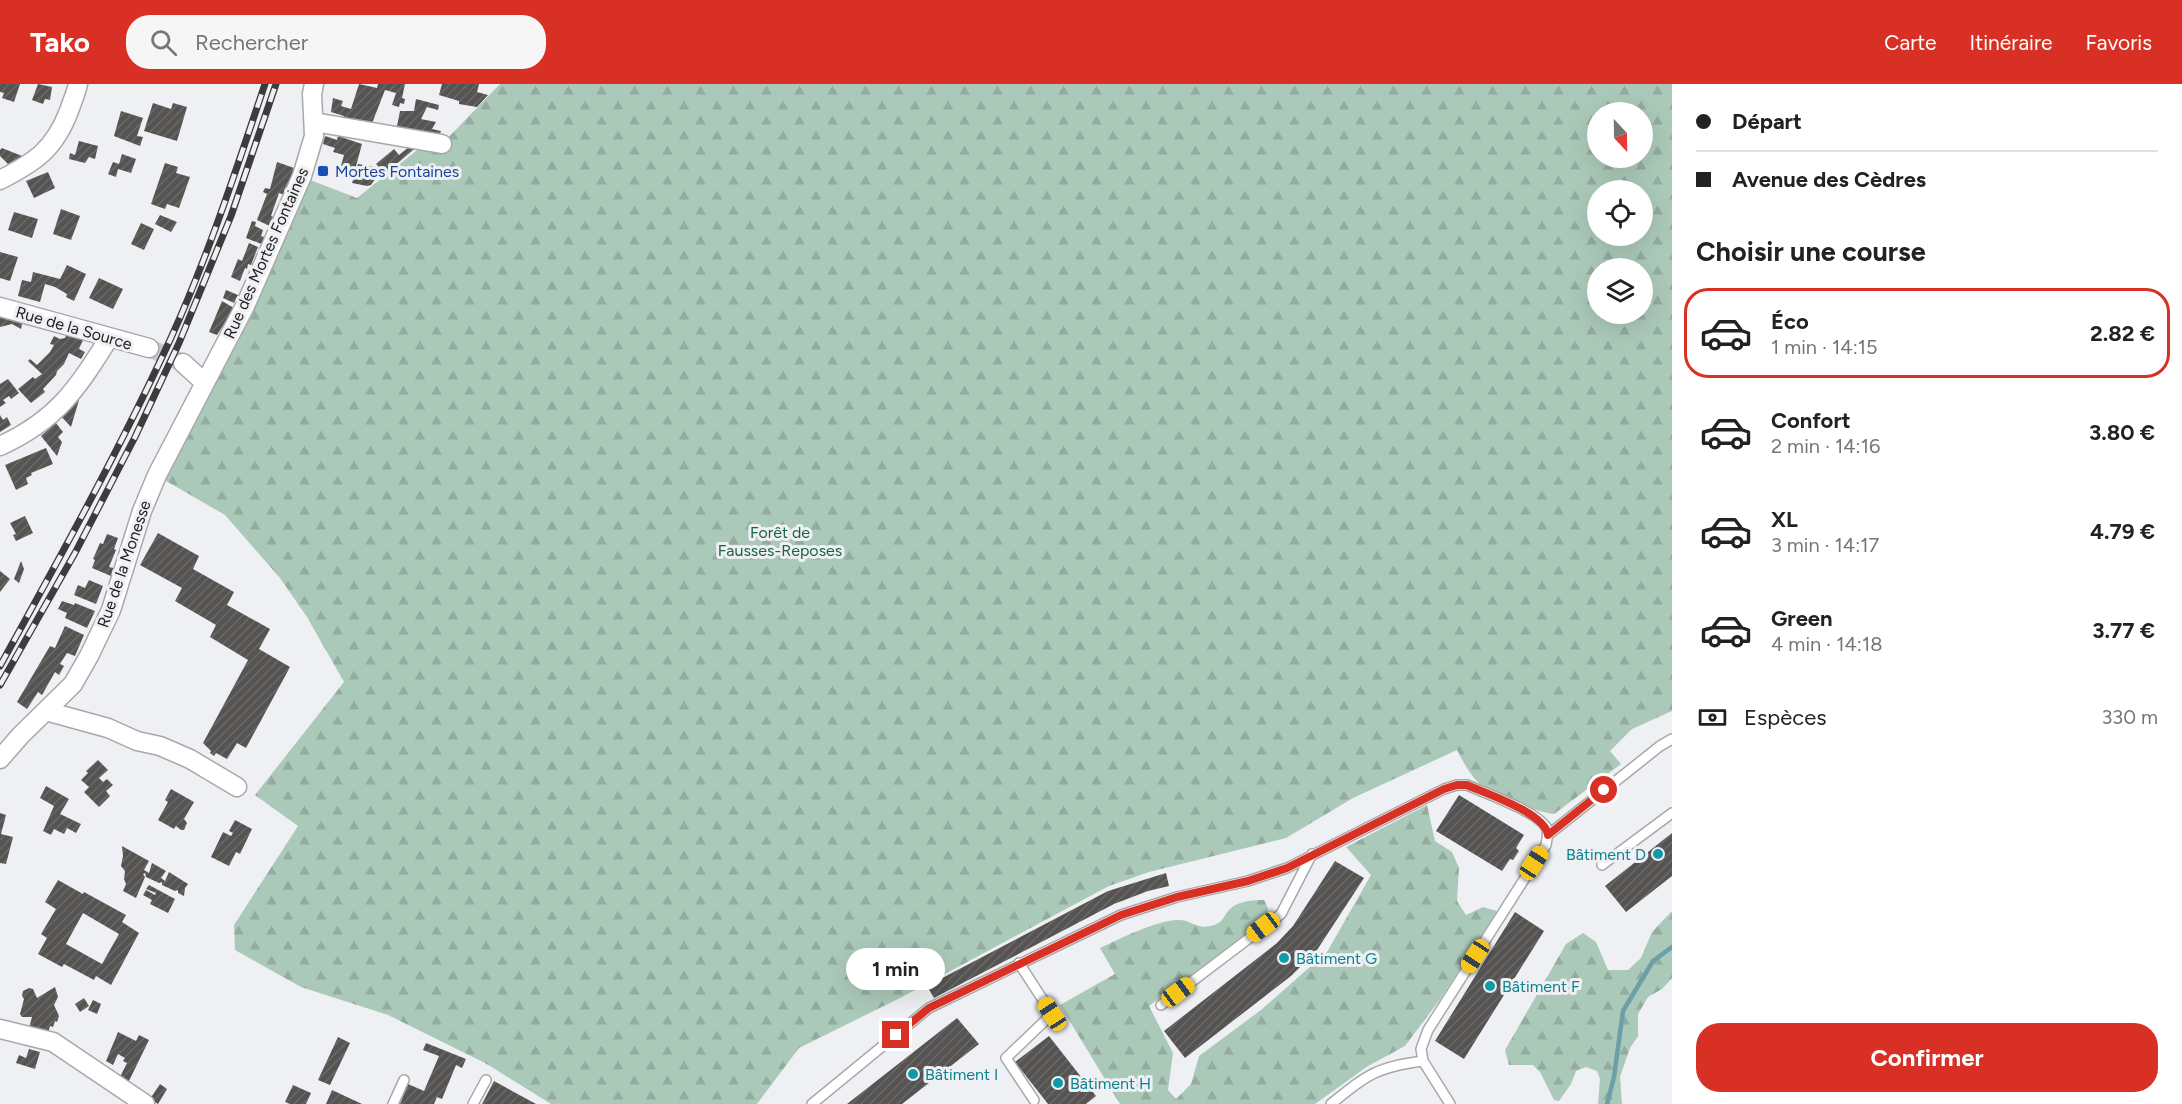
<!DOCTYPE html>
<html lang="fr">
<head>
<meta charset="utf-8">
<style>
	body { margin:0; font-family:Figtree,sans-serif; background:#f6f6f6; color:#222; height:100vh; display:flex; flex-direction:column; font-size:22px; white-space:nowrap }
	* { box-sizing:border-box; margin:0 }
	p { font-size:20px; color:#767676 }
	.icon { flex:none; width:33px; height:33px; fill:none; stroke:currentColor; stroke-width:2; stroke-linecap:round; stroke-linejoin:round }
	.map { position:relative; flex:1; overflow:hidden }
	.details { display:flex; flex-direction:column; background:#fff; width:510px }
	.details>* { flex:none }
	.guide { display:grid; align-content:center; height:132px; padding:0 24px; background:#fff }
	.needle { width:39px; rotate:158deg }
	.tools { position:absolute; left:1587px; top:18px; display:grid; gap:12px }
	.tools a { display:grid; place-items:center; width:66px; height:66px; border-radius:50%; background:#fff; box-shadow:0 6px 24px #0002; font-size:30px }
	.end { position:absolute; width:27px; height:27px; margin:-14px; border:8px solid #d93025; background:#fff; box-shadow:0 0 0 3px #fff }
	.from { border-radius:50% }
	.bubble { position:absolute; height:42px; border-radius:21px; background:#fff; box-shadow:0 6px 24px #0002; font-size:20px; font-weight:700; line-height:42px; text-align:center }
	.car { position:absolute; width:18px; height:36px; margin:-18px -9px; border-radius:8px; box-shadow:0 0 4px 2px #0007; background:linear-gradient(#f5c518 24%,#345 0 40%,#f5c518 0 76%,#345 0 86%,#f5c518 0) }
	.guide b { display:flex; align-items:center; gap:21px; height:57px; font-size:22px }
	.guide b+b { border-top:2px solid #e0e0e0 }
	.guide i { width:15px; height:15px; background:#222 }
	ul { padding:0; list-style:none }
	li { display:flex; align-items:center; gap:18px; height:90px; margin:0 12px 9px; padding:0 12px; border:3px solid transparent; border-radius:24px }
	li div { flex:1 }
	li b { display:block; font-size:22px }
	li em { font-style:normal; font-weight:700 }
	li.selected { border-color:#d93025 }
	li>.icon { width:54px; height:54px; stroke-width:1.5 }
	h2 { padding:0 24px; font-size:27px; line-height:72px }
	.pay { display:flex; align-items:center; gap:15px; height:66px; padding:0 24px; font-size:22px }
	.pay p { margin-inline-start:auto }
	.cta { display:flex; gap:12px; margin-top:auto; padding:12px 24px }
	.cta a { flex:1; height:69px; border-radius:24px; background:#d93025; color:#fff; font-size:24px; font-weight:700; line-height:69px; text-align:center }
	header { display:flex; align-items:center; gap:36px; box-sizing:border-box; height:84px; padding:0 30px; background:#d93025; color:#fff }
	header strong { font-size:28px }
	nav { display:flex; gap:33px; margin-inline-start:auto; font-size:21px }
	.search { width:420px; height:54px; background:#f6f6f6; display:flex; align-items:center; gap:15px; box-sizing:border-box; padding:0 21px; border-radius:24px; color:#767676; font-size:22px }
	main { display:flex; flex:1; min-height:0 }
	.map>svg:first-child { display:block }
	.forest { fill:url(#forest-firs); fill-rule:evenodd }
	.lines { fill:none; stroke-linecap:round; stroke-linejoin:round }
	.stream { stroke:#6c9fa8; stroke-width:4.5 }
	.building { fill:url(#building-hatch); fill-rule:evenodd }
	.minor-tunnel { stroke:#c6c7c9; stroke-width:18; stroke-dasharray:18 9; stroke-linecap:butt }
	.service-casing { stroke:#a7a8aa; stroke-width:12 }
	.minor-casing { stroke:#a7a8aa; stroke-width:21 }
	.service { stroke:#fff; stroke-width:9 }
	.minor { stroke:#fff; stroke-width:18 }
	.rail-casing { stroke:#3c3c3d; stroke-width:7 }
	.rail { stroke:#eff0f3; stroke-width:4.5; stroke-dasharray:14; stroke-linecap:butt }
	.route { stroke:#d93025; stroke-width:8 }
	.transit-dot { fill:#1a4fb4; stroke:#eff0f3; stroke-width:2 }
	.culture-dot { fill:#0f9aa8; stroke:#eff0f3; stroke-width:2 }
	.labels { text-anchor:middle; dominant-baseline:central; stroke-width:6; stroke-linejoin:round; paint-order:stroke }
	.transit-label { font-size:16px; fill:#164399; stroke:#eff0f3; text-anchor:start }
	.street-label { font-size:16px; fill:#212122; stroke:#eff0f3 }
	.park-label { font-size:16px; fill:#1a6345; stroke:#eff0f3 }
	.culture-label { font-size:16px; fill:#0d838f; stroke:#eff0f3; text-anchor:start }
</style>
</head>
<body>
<header>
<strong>Tako</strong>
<div class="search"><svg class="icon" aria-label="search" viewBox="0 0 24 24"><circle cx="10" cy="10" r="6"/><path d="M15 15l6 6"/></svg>Rechercher</div>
<nav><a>Carte</a><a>Itinéraire</a><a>Favoris</a></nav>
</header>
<main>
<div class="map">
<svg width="1672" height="1020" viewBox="0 0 1672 1020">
	<defs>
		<pattern id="forest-firs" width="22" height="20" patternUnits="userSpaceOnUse" patternTransform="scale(1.5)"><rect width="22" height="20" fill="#abc9b9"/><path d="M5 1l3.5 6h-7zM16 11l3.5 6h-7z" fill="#93ac9f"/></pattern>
		<pattern id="building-hatch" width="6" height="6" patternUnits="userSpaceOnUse" patternTransform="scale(1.5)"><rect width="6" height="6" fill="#565453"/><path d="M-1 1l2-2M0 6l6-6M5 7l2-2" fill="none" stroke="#6a6968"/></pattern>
	</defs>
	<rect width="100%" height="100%" fill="#eff0f3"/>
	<path class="forest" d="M500,0H1672V627L1632,645L1610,667L1621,680L1554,730C1538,728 1496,713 1484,704C1472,694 1464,680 1457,666L1353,714L1286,754L1149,788L1109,802L902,913L799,964L757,1020H551L485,979L388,931L301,903L235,866L234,841L298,742L255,711L344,598L307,533L280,494L225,431L161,394L310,96L357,114L426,59L442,60ZM1598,28H1642V74H1598ZM1598,106H1642V152H1598ZM1598,184H1642V230H1598Z
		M1427,721L1435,757L1452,768L1459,784L1457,817L1466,831L1483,823L1497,827L1441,914L1405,962L1368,982L1315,1020H1120L1060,921L1115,890L1100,864C1122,854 1154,837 1178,836C1191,835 1197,847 1214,841C1224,838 1223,832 1230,825C1238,817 1253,816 1264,816L1268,824L1267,834L1149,922L1173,969L1168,1006L1176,1015L1191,1000L1199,972L1261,926L1327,868L1371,791L1346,763Z
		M1672,827V894L1662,905L1648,913L1638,930V952L1630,964L1620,993L1622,1020H1598L1600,995L1597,987L1586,983L1576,987L1571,1000L1559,1017L1554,1016L1540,988L1533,981H1509L1505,966L1566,860L1583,849L1596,858L1608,886H1628L1641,874L1652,848Z"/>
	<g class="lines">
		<path class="stream" d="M1607,1020L1614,993L1623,927L1653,877L1672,863"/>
	</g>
	<path class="building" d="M0,0H20L14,18L2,14L4,9L0,8Z
		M38,0L52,3L50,16L45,15L43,20L32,16Z
		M359,0L377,4L378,0H405L402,14L405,15L404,20L400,19L399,23L392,21L396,9L385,6L371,42L342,36L344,32L331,28L333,14L343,17L341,22L351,25Z
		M442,0H479L477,8L488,11L477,23L459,20V17L439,11Z
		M416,15L439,21L438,26L427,23L421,35L436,38L432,45L441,47L438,54L396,47L400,27H414Z
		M153,19L171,25L173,19L187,23L177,57L144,47Z
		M121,27L143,34L137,52L143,53L140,62L114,52Z
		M325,52L337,56L338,52L362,60L353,93L339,89L344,71L333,68L335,64L323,60Z
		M79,57L98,62L95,75L89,73L85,79L69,75L70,69L75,71Z
		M420,60L385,90L376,80L394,65L399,71L409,63Z
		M2,64L22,72L8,80L0,72V66Z
		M122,70L136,75L131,89L118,85L116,93L108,90L113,78L119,80Z
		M277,78L294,84L285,111L279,109L271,132L277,134L274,144L257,136L267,110L263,108L265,104L270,105Z
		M165,79L178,83L176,89L190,93L179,124L167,120L165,125L151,120Z
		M358,80L376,83L375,86L380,88L371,101L367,102L352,99Z
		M48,88L55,104L34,114L26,97Z
		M61,125L80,132L71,156L53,150Z
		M14,128L38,135L32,154L8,146Z
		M160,131L177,138L171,148L155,140Z
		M252,137L256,138L255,142L263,146L261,152L268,154L264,161L246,154Z
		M141,139L154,145L144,166L131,160Z
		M249,159L258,163L251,181L248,180L247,185L245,184L240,197L231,193L238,175L242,177Z
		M0,168L18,173L10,197L0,194Z
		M67,181L86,190L74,217L66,213L67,210L55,203L45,200L40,218L18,212L22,196L31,198L33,188L60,195Z
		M99,194L123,205L113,225L89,214Z
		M226,206L238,211L234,219L223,214Z
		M222,217L234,224L217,251L209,248Z
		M24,231L21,245L12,240L0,243V234Z
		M67,249L83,256L79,265L85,268L81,275L69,269L64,280L57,287L56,291L43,305L45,308L31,319L18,305L33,293L35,295L42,290L28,277L30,275L37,281L50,268L54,261L50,260L54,252L60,255L65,254Z
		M8,295L19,309L11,315L9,312L3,316L6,319L0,323V300Z
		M75,314L79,316L71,343L59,330Z
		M0,331L3,336L7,333L11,341L0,348Z
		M56,339L63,348L58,353L62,358L57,372L41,352Z
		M46,364L53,380L31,389L32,391L26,394L28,400L16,406L5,381Z
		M25,432L33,449L16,457L13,451L16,450L10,439Z
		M158,449L199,472L193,485L234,508L227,521L270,545L259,565L290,583L246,664L237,659L227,675L216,669L214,672L210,669L211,667L203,659L248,576L210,553L216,541L175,517L182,504L140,481Z
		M107,450L118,454L114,465L116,466L109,483L114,484L111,492L92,484L95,476L93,475L100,459L103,460Z
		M21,477L24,485L19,499L14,495Z
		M0,487L10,495L0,508Z
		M89,496L103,502L96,520L74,511L78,501L85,504Z
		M62,517L74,521L75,519L95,527L87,544L65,534L67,529L58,525Z
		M65,542L84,551L75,572L67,569L60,580L64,582L59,591L55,588L42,611L38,608L27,625L17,618L50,562L55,564Z
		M98,676L108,686L99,694L103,698L107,695L113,701L106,707L110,712L99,723L84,708L89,703L81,696L88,689L86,687Z
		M46,702L69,715L60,730L81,740L76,749L67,744L64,750L54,745L51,751L43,747L54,722L40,714Z
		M171,705L194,718L184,735L187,739L184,746H181L176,742L174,745L158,736L168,718L165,716Z
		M1459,711L1524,751L1516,764L1519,767L1513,776L1510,775L1502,787L1436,747Z
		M0,729L6,731L1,750L13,753L6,780L0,779Z
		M235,736L252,745L240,770L236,768L229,782L211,773L223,748L231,752L233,749L229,747Z
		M1672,749V792L1626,828L1605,802Z
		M122,762L149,777L144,786L149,789L152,779L166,787L161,794L165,797L169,788L188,800L185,804L184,812L178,809V806L175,807L162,801V798L159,799L146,793L145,789L143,790L145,793L136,814L123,807L126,800L124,795L125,787L121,782L123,772Z
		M1335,777L1364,794L1317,866L1291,892L1185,974L1164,947L1277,859L1293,842Z
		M1166,789L1169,802L1148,807L1114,820L934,914L927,902L1108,807Z
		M58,796L83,810L84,808L126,831L122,838L139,849L111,901L96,892L94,896L64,880L62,883L38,870L47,854L41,850L56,825L45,818ZM83,829L119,850L102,880L66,860Z
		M149,801L175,815L168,829L150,820L152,816L143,811L146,806L155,811L156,809L146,805Z
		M1515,828L1544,847L1464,975L1435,957Z
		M55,903L58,913L54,921L59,932L57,938L55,937L53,943L50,942L48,949L29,944L32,933H22L20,930L24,915L22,912L23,907L29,904L33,905L37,914Z
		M84,914L89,922L80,928L75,920Z
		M93,916L101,920L97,930L88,926Z
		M957,934L979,960L902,1020H847Z
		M118,948L136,957L139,951L149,956L127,1001L119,995L127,979L123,977L125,974L118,970L113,981L106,977Z
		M1049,952L1096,1012L1086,1020H1048L1015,978Z
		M338,953L350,959L330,1001L318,996Z
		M426,959L466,975L462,984L456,981L442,1015L437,1013L434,1020H400L408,1000L424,1007L439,972L423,966Z
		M29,965L40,968L35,985L16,979L19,971L26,974Z
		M494,997L536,1020H482Z
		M160,1000L167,1005L158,1020L150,1015Z
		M293,1001L311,1009L306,1020H290L285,1018Z
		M332,1006L362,1020H326Z"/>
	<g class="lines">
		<path class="minor-tunnel" d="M149,264L183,279"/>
		<g class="service-casing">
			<path id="service" d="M1548,751L1660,662L1672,655
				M1602,781L1672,729
				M1019,879L1052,930L1006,974L1034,1016
				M1161,921L1281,830L1312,770
				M393,1020L404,996
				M473,1020L486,996
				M812,1020L929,924L1121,831L1177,813L1248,797L1287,784L1444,705L1457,701H1467C1485,709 1536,727 1546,743C1549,749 1547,754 1546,761L1428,946L1421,965L1423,977L1450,1020
				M1331,1020C1367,991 1376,983 1423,977"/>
		</g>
		<g class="minor-casing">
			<path id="minor" d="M314,38L442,60
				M0,96C35,78 54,66 69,27C72,18 76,9 78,0
				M0,223L149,264
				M183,279L205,299
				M0,362C57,336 77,305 109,254
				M46,627L108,644L137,657L160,662L190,675L237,703
				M0,675L20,652L73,600L89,572L111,526L142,427L157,391L245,222L302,92L314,52L312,10L314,0
				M0,945L53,958L145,1020"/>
		</g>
		<use href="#service" class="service"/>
		<use href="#minor" class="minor"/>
		<g class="rail-casing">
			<path id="rail" d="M0,582C59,475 119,367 170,256C208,173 236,86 265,0
				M0,601L75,469L135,353L179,259L231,132L276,0"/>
		</g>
		<use href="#rail" class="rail"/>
	</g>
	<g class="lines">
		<path class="route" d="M896,951L929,924L1121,831L1177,813L1248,797L1287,784L1444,705L1457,701H1467C1487,710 1545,729 1548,751L1604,706"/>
	</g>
	<rect class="transit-dot" x="317" y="81" width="12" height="12" rx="3"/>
	<g class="culture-dot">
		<circle cx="1658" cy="770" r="6"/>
		<circle cx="1284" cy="874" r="6"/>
		<circle cx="1490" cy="902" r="6"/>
		<circle cx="913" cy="990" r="6"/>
		<circle cx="1058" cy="999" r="6"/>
	</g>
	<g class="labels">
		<g class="transit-label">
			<text x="335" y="87">Mortes Fontaines</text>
		</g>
		<g class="street-label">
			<text transform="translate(266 169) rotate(-66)">Rue des Mortes Fontaines</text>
			<text transform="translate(74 244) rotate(16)">Rue de la Source</text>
			<text transform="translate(124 480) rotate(-71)">Rue de la Monesse</text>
		</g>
		<g class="park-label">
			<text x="780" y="448">Forêt de<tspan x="780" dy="18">Fausses-Reposes</tspan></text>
		</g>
		<g class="culture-label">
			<text x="1646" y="770" text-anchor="end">Bâtiment D</text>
			<text x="1296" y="874">Bâtiment G</text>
			<text x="1502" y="902">Bâtiment F</text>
			<text x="925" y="990">Bâtiment I</text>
			<text x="1070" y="999">Bâtiment H</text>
		</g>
	</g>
</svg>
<div class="tools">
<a><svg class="needle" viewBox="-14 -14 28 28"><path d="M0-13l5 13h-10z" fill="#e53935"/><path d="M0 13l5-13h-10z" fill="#767676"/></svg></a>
<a><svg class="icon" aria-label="locate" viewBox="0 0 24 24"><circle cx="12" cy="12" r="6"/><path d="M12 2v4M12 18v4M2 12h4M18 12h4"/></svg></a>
<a><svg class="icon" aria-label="layers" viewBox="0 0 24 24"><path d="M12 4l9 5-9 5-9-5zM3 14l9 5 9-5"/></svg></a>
</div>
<i class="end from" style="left:1604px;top:706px"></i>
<i class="end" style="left:896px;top:951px"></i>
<div class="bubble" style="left:846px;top:864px;width:99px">1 min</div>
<i class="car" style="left:1534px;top:779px;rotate:33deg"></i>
<i class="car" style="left:1263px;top:843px;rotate:233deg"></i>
<i class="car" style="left:1475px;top:872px;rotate:213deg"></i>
<i class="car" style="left:1178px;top:908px;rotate:53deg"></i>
<i class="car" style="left:1052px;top:930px;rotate:327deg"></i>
</div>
<section class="details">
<div class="guide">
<b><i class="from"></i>Départ</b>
<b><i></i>Avenue des Cèdres</b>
</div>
<h2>Choisir une course</h2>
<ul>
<li class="selected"><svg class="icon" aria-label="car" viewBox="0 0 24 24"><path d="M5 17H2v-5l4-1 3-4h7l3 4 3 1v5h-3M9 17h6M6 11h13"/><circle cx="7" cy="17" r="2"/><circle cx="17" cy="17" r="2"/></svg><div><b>Éco</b><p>1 min · 14:15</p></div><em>2.82 €</em></li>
<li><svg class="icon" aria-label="car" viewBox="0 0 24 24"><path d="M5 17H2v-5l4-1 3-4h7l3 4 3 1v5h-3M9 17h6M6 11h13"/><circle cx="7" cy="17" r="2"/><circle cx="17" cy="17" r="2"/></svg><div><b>Confort</b><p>2 min · 14:16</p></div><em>3.80 €</em></li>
<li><svg class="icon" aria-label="car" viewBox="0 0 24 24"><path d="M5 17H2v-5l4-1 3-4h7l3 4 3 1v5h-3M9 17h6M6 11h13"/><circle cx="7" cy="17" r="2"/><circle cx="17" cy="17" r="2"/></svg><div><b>XL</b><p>3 min · 14:17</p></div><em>4.79 €</em></li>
<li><svg class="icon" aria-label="car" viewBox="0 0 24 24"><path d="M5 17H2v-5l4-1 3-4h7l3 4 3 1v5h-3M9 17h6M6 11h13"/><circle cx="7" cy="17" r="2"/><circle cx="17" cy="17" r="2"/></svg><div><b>Green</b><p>4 min · 14:18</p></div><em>3.77 €</em></li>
</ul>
<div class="pay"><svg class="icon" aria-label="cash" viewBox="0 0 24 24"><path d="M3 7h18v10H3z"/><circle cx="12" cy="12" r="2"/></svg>Espèces<p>330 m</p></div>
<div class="cta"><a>Confirmer</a></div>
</section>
</main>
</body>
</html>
